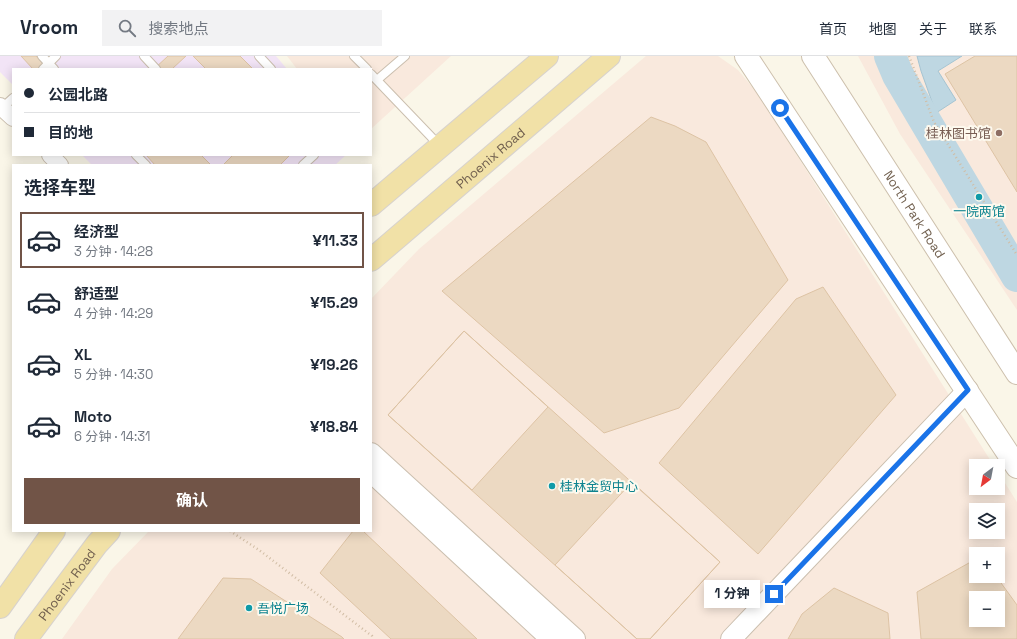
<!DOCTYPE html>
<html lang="zh">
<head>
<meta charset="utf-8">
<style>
	body { margin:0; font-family:"Space Grotesk","Noto Sans SC",sans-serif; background:#f2f2f3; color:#1f2937; height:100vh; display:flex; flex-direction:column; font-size:15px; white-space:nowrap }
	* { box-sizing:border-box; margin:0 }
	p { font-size:13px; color:#747a83 }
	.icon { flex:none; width:22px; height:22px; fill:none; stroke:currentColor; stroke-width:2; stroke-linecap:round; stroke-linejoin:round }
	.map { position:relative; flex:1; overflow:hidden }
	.side { position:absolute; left:12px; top:108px; width:360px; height:368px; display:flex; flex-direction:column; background:#fff; border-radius:0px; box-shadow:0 2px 10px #0003 }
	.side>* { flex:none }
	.top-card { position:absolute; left:12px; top:12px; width:360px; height:88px; border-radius:0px; box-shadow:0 2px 10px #0003; display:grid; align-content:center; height:88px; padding:0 12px; background:#fff }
	.needle { width:26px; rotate:212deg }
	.controls { position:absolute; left:969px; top:403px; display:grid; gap:8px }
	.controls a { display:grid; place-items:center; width:36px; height:36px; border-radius:0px; background:#fff; box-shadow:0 2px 10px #0003; font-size:20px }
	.end { position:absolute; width:18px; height:18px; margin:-9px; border:5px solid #1a73e8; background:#fff; box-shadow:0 0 0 2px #fff }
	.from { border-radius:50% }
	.bubble { position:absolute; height:28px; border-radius:0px; background:#fff; box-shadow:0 2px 10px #0003; font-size:13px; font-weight:700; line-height:28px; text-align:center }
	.top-card b { display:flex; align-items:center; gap:14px; height:38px; font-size:15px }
	.top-card b+b { border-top:1px solid #e0e1e3 }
	.top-card i { width:10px; height:10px; background:#1f2937 }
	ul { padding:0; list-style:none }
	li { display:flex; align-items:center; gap:12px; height:56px; margin:0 8px 6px; padding:0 4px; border:2px solid transparent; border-radius:0px }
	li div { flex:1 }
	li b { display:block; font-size:15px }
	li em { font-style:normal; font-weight:700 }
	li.selected { border-color:#715447 }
	li>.icon { width:36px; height:36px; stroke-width:1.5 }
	h2 { padding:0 12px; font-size:18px; line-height:48px }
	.action { display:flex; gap:8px; margin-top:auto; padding:8px 12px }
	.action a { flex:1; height:46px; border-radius:0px; background:#715447; color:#fff; font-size:16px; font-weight:700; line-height:46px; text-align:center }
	header { display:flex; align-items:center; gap:24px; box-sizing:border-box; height:56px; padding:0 20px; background:#fff; border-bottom:1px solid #e0e1e3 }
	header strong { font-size:19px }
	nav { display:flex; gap:22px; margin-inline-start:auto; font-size:14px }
	.search { width:280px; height:36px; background:#f2f2f3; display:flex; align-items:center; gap:10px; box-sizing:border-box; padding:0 14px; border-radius:0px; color:#747a83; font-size:15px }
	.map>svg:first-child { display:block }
	.commercial { fill:#f9e9dd; fill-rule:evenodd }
	.education { fill:#f2e4f6 }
	.water { fill:#bed7e2; stroke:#a5c4d2 }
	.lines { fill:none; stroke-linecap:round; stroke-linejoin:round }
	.river { stroke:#bed7e2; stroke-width:32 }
	.building { fill:#ecd9c2; stroke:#ddc3a4; fill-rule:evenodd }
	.service-casing { stroke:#cbbfaf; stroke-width:10 }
	.minor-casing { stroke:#cbbfaf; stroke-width:18 }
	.tertiary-casing { stroke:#cbbfaf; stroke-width:22 }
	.secondary-casing { stroke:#cdc0ad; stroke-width:24 }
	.primary-casing { stroke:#d7d2ce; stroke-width:24 }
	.path { stroke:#d1bda5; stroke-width:2.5; stroke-dasharray:1 3; stroke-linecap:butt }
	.service { stroke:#fff; stroke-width:8 }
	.minor { stroke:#fff; stroke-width:16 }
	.tertiary { stroke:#fff; stroke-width:20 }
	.secondary { stroke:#fff; stroke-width:22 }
	.primary { stroke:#f1e1a7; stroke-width:22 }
	.route { stroke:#1a73e8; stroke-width:5 }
	.education-dot { fill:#8d6e63; stroke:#fdf9ee; stroke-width:1.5 }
	.culture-dot { fill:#0f9aa8; stroke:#fdf9ee; stroke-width:1.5 }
	.labels { text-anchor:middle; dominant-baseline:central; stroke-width:4; stroke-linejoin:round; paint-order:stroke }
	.education-label { font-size:13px; fill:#785e54; stroke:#fdf9ee; text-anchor:end }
	.street-label { font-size:13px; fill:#71604f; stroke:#fdf9ee }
	.culture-label { font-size:13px; fill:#0d838f; stroke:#fdf9ee; text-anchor:start }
</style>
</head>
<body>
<header>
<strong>Vroom</strong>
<div class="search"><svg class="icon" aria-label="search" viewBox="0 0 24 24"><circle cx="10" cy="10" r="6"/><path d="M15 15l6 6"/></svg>搜索地点</div>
<nav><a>首页</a><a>地图</a><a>关于</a><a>联系</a></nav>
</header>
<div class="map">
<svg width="1017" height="583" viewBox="0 0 1017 583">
	<rect width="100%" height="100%" fill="#faf6e8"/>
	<path class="commercial" d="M287,0H451L371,73V13H297Z
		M646,0H718L738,14L758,38L994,410H976V432H998V416L1017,446V583H62L112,513L149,475H371V243L419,193ZM976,454H998V476H976ZM976,498H998V520H976ZM976,542H998V564H976Z
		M858,0H1017V254L900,78Z"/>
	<path class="education" d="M0,0H276L287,13H13V29L0,16Z
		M82,99H346L335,109H92Z"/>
	<path class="water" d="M917,0H962L938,15L956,44L936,57L921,15Z"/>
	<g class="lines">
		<path class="river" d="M890,0L898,19L1017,220"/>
	</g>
	<path class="building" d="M21,0H36L48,13H33Z
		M168,0H186L172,13H154Z
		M193,0H240L253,13H206Z
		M975,0H1017V136L945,18Z
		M651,61L675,70L706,86L788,224L679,352L604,377L442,235Z
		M146,99H201L211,109H155Z
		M233,99H290L280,109H223Z
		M823,231L896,339L758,498L659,407L796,243Z
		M464,275L720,506L650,583H637L388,359Z
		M464,275L548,351L472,434L388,359Z
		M632,426L720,506L650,583H637L555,509Z
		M353,475H363L477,583H391L320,517Z
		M976,503V520H996L1017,549V583H921L917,536ZM976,542H998V564H976Z
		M223,522L251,523L342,581L344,583H178Z
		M834,532L888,557L890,583H788L802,558Z"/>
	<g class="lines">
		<g class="service-casing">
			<path id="service" d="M42,0L54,13
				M144,0L156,13
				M259,0L271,13
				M354,0L367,13
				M43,13L56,0
				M371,18L439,89
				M377,24L405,0
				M2,52L13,42
				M136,99L146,109
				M303,109L314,99"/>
		</g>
		<g class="minor-casing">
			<path id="minor" d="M0,50L13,62
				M50,99L60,109"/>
		</g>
		<g class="tertiary-casing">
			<path id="tertiary" d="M371,397L575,583
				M371,416L551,583
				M731,583L968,334"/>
		</g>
		<g class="secondary-casing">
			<g id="secondary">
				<path d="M746,0L1017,411"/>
				<path id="s1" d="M813,0L1017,317"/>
			</g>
		</g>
		<g class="primary-casing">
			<g id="primary">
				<path d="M371,149L547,0"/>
				<path id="s2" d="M371,204L609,0"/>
				<path d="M0,551L54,475"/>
				<path id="s3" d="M26,583L97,488L109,475"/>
			</g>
		</g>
		<path class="path" d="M909,0L934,66L1017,199
			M230,475L259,494L372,580L373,583"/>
		<use href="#service" class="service"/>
		<use href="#minor" class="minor"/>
		<use href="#tertiary" class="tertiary"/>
		<use href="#secondary" class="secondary"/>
		<use href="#primary" class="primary"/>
	</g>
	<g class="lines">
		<path class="route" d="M774,538L968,334L780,52"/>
	</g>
	<circle class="education-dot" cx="999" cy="77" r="4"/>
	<g class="culture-dot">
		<circle cx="979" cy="141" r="4"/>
		<circle cx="552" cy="430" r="4"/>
		<circle cx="249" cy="552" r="4"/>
	</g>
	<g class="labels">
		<g class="education-label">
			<text x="991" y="77">桂林图书馆</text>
		</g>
		<g class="street-label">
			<text stroke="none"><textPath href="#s2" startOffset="157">Phoenix Road</textPath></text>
			<text stroke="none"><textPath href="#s1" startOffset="188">North Park Road</textPath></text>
			<text stroke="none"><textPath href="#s3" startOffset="68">Phoenix Road</textPath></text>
		</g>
		<g class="culture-label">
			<text x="979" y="155" text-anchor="middle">一院两馆</text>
			<text x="560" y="430">桂林金贸中心</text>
			<text x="257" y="552">吾悦广场</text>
		</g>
	</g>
</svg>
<div class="controls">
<a><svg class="needle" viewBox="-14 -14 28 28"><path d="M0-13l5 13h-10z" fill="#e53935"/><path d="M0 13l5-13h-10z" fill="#747a83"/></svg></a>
<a><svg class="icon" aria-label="layers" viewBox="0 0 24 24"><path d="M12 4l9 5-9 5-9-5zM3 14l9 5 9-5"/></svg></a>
<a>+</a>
<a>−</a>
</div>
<i class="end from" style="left:780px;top:52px"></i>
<i class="end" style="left:774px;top:538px"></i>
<div class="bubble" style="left:704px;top:524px;width:56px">1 分钟</div>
<div class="top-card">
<b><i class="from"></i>公园北路</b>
<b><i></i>目的地</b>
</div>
<section class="side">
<h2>选择车型</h2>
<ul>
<li class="selected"><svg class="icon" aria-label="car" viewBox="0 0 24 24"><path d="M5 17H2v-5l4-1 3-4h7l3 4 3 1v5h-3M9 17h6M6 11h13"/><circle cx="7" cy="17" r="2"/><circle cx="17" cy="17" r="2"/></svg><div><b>经济型</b><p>3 分钟 · 14:28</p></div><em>¥11.33</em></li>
<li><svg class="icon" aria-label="car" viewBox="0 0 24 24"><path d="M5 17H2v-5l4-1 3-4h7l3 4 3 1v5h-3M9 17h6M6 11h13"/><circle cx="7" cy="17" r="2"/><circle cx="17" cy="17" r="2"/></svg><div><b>舒适型</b><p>4 分钟 · 14:29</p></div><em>¥15.29</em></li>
<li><svg class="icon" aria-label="car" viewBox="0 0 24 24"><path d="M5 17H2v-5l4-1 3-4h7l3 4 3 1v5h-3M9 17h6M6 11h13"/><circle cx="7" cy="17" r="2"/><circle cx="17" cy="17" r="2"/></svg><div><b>XL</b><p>5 分钟 · 14:30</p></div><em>¥19.26</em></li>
<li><svg class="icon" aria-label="car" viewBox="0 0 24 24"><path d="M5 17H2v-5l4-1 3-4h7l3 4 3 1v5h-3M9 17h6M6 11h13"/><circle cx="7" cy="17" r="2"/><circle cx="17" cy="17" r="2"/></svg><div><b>Moto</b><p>6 分钟 · 14:31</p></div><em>¥18.84</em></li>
</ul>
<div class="action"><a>确认</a></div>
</section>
</div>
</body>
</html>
